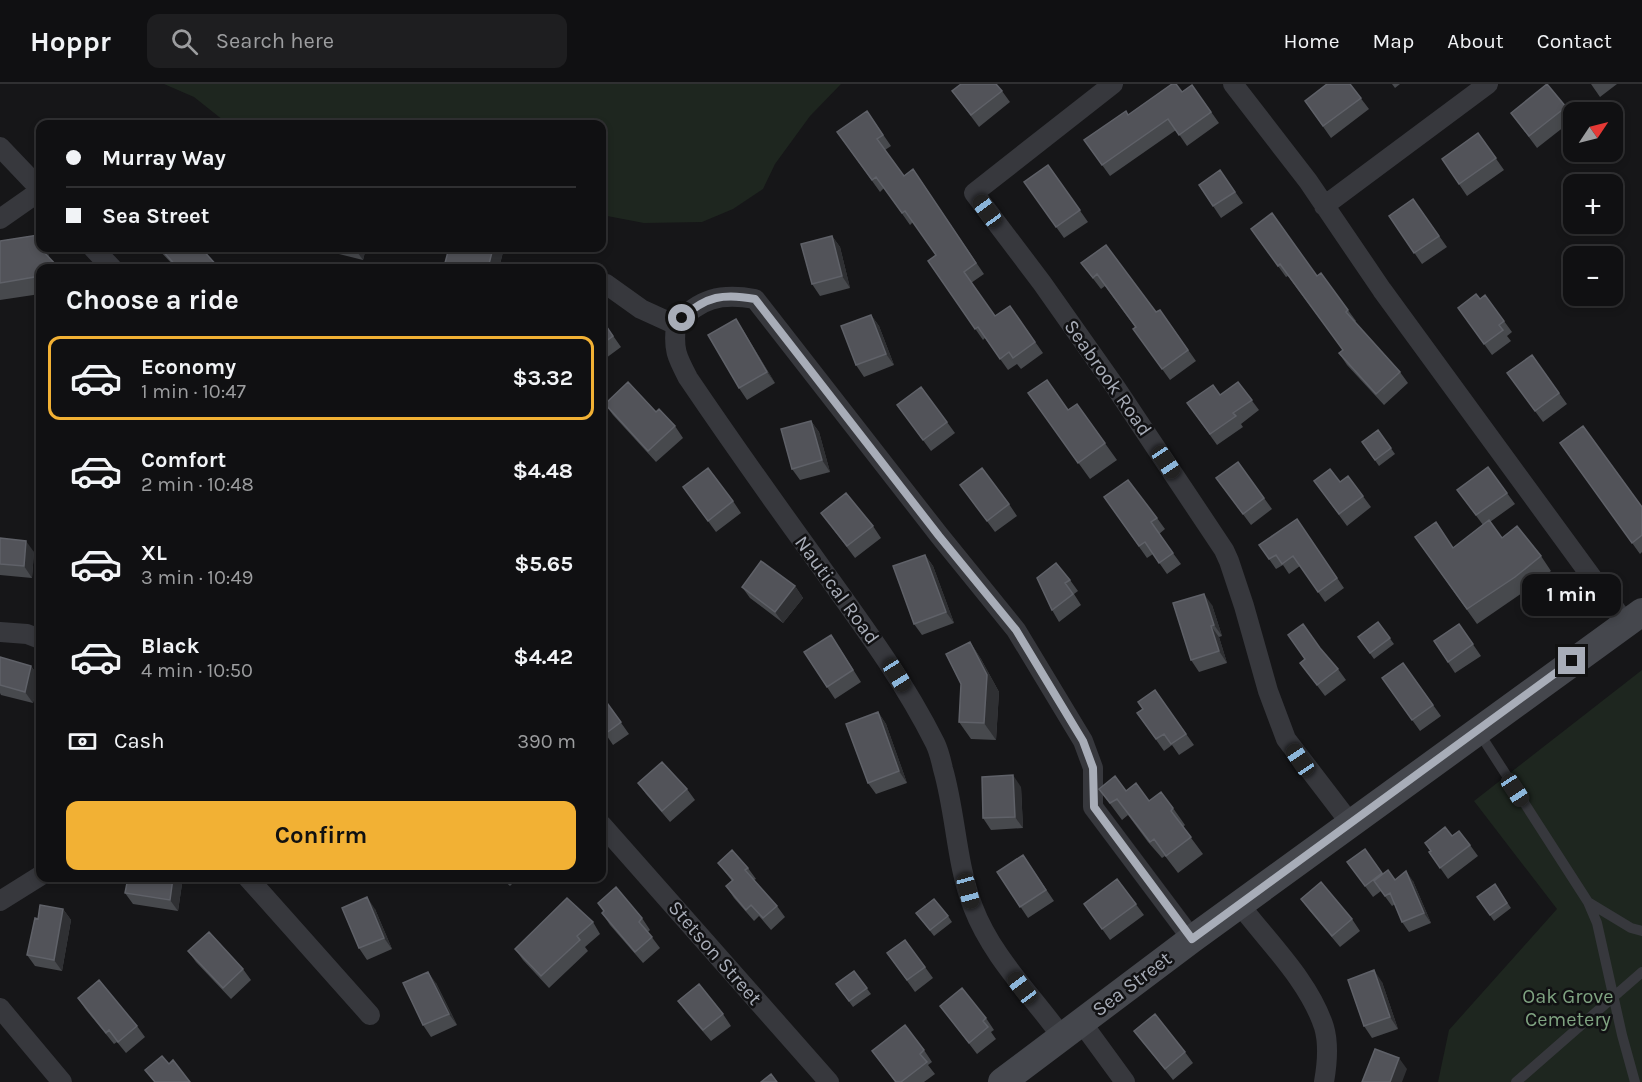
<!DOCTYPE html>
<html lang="en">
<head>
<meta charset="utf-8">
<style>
	body { margin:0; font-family:Karla,sans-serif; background:#1e1e20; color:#f1f3f6; height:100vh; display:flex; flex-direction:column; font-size:22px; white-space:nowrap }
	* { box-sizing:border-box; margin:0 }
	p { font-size:20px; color:#9c9d9f }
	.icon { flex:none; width:33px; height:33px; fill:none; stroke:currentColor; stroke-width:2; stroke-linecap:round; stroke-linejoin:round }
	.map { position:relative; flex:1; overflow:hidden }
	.sheet { position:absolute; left:36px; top:180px; width:570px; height:618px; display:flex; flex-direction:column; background:#101012; border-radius:12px; box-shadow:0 3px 9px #0003,0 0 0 2px #303032 }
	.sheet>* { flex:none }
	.top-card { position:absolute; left:36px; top:36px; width:570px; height:132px; border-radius:12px; box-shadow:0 3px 9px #0003,0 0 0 2px #303032; display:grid; align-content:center; height:132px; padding:0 30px; background:#101012 }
	.needle { width:39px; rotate:55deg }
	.fabs { position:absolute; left:1563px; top:18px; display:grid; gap:12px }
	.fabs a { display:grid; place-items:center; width:60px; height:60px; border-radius:12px; background:#101012; box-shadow:0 3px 9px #0003,0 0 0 2px #303032; font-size:30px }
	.end { position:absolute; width:27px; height:27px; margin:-14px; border:8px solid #a8adb8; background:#111; box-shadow:0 0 0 3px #111 }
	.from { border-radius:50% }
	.bubble { position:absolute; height:42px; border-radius:12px; background:#101012; box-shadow:0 3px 9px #0003,0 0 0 2px #303032; font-size:20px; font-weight:700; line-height:42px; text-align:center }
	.car { position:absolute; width:18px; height:36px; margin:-18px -9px; border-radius:8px; box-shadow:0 0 4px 2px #0007; background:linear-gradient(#222 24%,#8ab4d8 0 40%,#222 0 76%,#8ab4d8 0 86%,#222 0) }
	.top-card b { display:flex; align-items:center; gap:21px; height:57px; font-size:22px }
	.top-card b+b { border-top:2px solid #303032 }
	.top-card i { width:15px; height:15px; background:#f1f3f6 }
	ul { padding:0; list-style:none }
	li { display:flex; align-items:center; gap:18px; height:84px; margin:0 12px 9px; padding:0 18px; border:3px solid transparent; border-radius:12px }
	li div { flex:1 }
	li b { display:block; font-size:22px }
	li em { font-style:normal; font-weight:700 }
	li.current { border-color:#f2b134 }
	li>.icon { width:54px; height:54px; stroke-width:1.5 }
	h2 { padding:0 30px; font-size:27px; line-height:72px }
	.pay { display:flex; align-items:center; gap:15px; height:66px; padding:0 30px; font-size:22px }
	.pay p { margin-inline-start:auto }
	.primary-button { display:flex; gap:12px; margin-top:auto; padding:12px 30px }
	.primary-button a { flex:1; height:69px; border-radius:12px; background:#f2b134; color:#111; font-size:24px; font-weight:700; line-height:69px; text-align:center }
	header { display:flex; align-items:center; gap:36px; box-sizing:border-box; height:84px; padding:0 30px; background:#101012; border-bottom:2px solid #303032 }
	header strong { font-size:28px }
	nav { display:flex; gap:33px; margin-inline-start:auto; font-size:21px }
	.search { width:420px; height:54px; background:#1e1e20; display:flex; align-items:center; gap:15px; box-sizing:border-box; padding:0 21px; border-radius:12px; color:#9c9d9f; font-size:22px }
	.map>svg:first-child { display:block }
	.green { fill:#1e261f }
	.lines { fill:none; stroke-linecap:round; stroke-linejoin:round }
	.lane { stroke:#37383d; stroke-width:10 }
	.street { stroke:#37383d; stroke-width:20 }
	.secondary { stroke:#45474d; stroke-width:28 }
	.wall { fill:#47494d }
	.shaded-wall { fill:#2f3033 }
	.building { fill:#525359; stroke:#5f6168; stroke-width:1.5 }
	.route { stroke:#a8adb8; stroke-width:8 }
	.labels { text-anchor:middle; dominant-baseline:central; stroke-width:5; stroke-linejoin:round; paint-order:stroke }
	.street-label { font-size:20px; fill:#a8adb8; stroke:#111113 }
	.park-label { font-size:20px; fill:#7fa381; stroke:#111113 }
</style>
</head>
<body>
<header>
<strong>Hoppr</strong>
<div class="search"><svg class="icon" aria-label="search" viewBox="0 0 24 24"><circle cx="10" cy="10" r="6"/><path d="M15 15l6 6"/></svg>Search here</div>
<nav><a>Home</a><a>Map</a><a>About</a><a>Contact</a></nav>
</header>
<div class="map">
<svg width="1642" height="998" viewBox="0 0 1642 998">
	<rect width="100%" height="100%" fill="#161618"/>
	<path class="green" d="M164,0H841L810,32L775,80L763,105L733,125L702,138L644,139L602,131V40H228L194,13Z
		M1642,586V998H1438L1449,946L1557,825L1474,717Z"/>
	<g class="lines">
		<path class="lane" d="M1478,647L1588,818L1597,839L1622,951L1635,998
			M1588,818L1631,844L1642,847
			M1516,998L1642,888"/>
		<path class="street" d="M1113,0L974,109L1042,199L1116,304L1224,466L1229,477L1244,522L1268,607L1286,655L1351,740
			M1233,0L1308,97L1382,206L1626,540
			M0,63L40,105
			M1324,122L1488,0
			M0,135L40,107
			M93,164L112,184
			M602,199L606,200L641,225L676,241
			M676,241C699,214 721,209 755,215L939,451L1016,546L1083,657L1093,684V723L1192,855
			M676,241C673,266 677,273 688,294C728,353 769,411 811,469C855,531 901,591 935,659C939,667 941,676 943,685C956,730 956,779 973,823C992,873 1031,910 1062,953
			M0,548L27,550L40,555
			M602,741L829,998
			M248,794L370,931
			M0,817L40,792
			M1240,821C1269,859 1309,897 1324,943C1329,960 1327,981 1324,998
			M0,924L62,998
			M1082,939L1125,998"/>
		<path class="secondary" d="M1002,998L1192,855L1642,528"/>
	</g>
	<path class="wall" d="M1350,0L1369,25L1331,54L1305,17Z
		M1392,0H1400L1395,4Z
		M1591,0H1617L1600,13Z
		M1192,1L1219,39L1187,62L1176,46L1110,92L1084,56L1128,31L1182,8Z
		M952,7H1002L1010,18L979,43Z
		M1566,23L1574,35L1537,64L1511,29Z
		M867,27L891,62L885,66L904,92L913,85L984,190L971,199L995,232L1010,222L1043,269L1021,285L1017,280L1008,286L985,254L983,256L928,177L936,171L913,138L910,141L884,104L880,108L837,48Z
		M1478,49L1504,86L1467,112L1442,75Z
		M1048,81L1088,138L1064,154L1024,98Z
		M1220,86L1243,119L1221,134L1199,101Z
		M1413,115L1447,163L1422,180L1389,132Z
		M1251,145L1317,192L1321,189L1356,237L1355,238L1400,288L1408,299L1384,321L1347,281L1339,269L1343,266L1288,192L1286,193Z
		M38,151L40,155V164L48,166L40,184V214V210L0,216V157Z
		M832,152L840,163L850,204L820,212L812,200Z
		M157,164H201L219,184H176Z
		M315,164H366L363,176Z
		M503,168L499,184H449L445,179Z
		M1081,179L1156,228L1160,226L1196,277L1170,296L1133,245L1135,243L1105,202L1101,205Z
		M1480,215L1504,237L1512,248L1507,252L1511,257L1492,271L1458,224Z
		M871,231L879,242L894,281L864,293L856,281Z
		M602,236L621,263L602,277Z
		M743,246L775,299L747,316L739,304Z
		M1532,271L1567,320L1543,338L1507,289Z
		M1238,298L1259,326L1241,340L1243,343L1217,361L1187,319L1220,311Z
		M1028,309L1068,326L1077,320L1117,376L1090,395Z
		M605,320L656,328L675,342L683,354L656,378L613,331Z
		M897,321L947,338L955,349L931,367Z
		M811,337L819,348L830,388L800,396L792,385Z
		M1378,346L1395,370L1379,382L1362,358Z
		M1560,359L1642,423V468L1640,470Z
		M1488,383L1515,420L1490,438L1502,454L1541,472L1551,487L1525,507L1477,540L1415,453L1453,464L1483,441L1457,406Z
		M1348,392L1371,423L1347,442L1314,397L1340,398Z
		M1216,394L1264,414L1272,425L1251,441Z
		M960,401L1009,420L1017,432L995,448Z
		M683,403L733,417L741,429L716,448Z
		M1104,413L1157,434L1165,445L1159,450L1181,480L1167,490L1153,470L1147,474Z
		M821,429L873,442L881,454L855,474Z
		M1297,435L1344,504L1325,518L1300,482L1289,490L1283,481L1276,485L1259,461Z
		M0,454L34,468L32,494L0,491Z
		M925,471L933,482L954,539L922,551L914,540Z
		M1037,494L1070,496L1078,507L1074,510L1081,521L1059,538L1052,526Z
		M795,502L803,514L783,539L750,514L742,503Z
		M1212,521L1222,552L1219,553L1227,579L1199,588L1191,576Z
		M1378,538L1394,560L1374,575L1358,553Z
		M1459,540L1481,572L1455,589L1434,557Z
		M970,558L981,575L999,608L996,656L971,655L959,638Z
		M839,563L861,598L835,615L827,603Z
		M0,573L31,582L39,593L33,619L1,611L0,609Z
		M1300,579L1338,585L1346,596L1325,612Z
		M1403,579L1441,632L1420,647L1382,594Z
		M1155,606L1194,661L1179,671L1172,661L1164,667L1137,629L1143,625Z
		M602,612L629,650L613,661L607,652L602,656Z
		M878,628L886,640L907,699L876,710L868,699Z
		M638,699L687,705L695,716L670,738L646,710Z
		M1021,703L1023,744L991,746L983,734Z
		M1099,705L1126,707L1149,717L1173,724L1185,741L1183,743L1203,770L1178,789L1165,772L1162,774L1148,758L1128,731L1122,736Z
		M1452,752L1470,761L1478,772L1448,795L1429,768Z
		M1365,765L1383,790L1395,796L1413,797L1431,839L1409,848L1402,838L1395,820L1392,822L1381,807L1373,813L1347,778Z
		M1023,771L1054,817L1028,834L997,788Z
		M718,779L748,784L756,795L754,796L777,822L785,833L771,846L759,832L754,837L734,814L726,802L732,797Z
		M501,794H518L510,802Z
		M1117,795L1144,831L1110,856L1084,820Z
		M182,800L178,827L133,820L125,809Z
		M1495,800L1511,824L1494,837L1477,813Z
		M1301,815L1352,835L1360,847L1340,863L1309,826Z
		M598,819L642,834L650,846L648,848L660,864L643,879L610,841L602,829L604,827Z
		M63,825L71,836L62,887L35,882L27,871L38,835Z
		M375,825L392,865L367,876L359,864Z
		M916,829L948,832L952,838L934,852Z
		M593,838L600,850L585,863L588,867L549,904L523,876L515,865Z
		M188,867L243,885L251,896L231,915L196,878Z
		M887,869L925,883L933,894L915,908Z
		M854,887L871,910L853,923L836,900Z
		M1382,898L1398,945L1372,954L1364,942Z
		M436,899L457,941L431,953L423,941Z
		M78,914L137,942L145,953L126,969L117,958L114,960L86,926Z
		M678,917L723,930L731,942L711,957L686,928Z
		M940,922L986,934L994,946L991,948L996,955L977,970Z
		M1134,947L1185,968L1193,979L1173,996Z
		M924,966L932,978L928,981L935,990L924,998H895L872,967Z"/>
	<path class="shaded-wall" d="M832,152L840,163L850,204L842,192Z
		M41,164H47L48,166L50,177Z
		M356,164H366L363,176L355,165Z
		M493,164H499L503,168L499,184H488Z
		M871,231L879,242L894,281L886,270Z
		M736,235L743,246L775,299L767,288Z
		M811,337L819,348L830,388L822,376Z
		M26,457L34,468L32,494L24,482Z
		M925,471L933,482L954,539L946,528Z
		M795,502L803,514L783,539L775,528Z
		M1204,510L1212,521L1222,552L1214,541Z
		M1211,542L1219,553L1227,579L1219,567Z
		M970,558L981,575L999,608L996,656L984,639Z
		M31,582L39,593L33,619L25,608Z
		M878,628L886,640L907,699L899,687Z
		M1013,691L1021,703L1023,744L1015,733Z
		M1406,787L1413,797L1431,839L1424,829Z
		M173,794H177L182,800L178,827L170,816Z
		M367,813L375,825L392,865L384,854Z
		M63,825L71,836L62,887L54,876Z
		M1374,886L1382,898L1398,945L1390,933Z
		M428,888L436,899L457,941L449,930Z
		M1399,974L1407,985L1402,998H1390Z"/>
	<path class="building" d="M961,0H996L1002,7L971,31L952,7Z
		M1172,0H1176L1182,8L1192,1L1211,28L1179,51L1168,35L1102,81L1084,56L1126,27L1128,31Z
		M1327,0H1350L1361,14L1323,42L1305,17Z
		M1547,0L1566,23L1529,52L1511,29Z
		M867,27L883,51L877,55L904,92L913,85L976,179L964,188L995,232L1010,222L1035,258L1013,274L1009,268L1000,275L978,243L975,245L928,177L936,171L905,127L902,129L876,93L872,96L837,48Z
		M118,37L121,40H114Z
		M1478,49L1496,74L1459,100L1442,75Z
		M1048,81L1080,126L1056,143L1024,98Z
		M1220,86L1235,108L1213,122L1199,101Z
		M1413,115L1439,152L1414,169L1389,132Z
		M1272,129L1317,192L1321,189L1348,226L1346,228L1400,288L1376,310L1339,269L1343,266L1280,180L1278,182L1251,145Z
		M38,151L40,164L59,184H40V192L0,199V157Z
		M832,152L842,192L812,200L801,160Z
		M1106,161L1156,228L1160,226L1188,266L1162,285L1133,245L1136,243L1097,190L1093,194L1081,179Z
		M160,164H201L219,184H178Z
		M449,164H493L488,184H469L445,179Z
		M1476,210L1480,215L1485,211L1504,237L1499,241L1503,246L1484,260L1458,224Z
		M871,231L886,270L856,281L841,242Z
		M736,235L767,288L739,304L708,251Z
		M602,236L613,252L602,260Z
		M1532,271L1559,309L1535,327L1507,289Z
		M1047,296L1068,326L1077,320L1105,359L1078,379L1028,309Z
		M628,298L656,328L659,325L675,342L648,367L605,320Z
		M1238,298L1252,316L1233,329L1236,332L1210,350L1187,319L1213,301L1220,311Z
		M921,303L947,338L923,356L897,321Z
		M811,337L822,376L792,385L781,345Z
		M1583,342L1642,423V451L1632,459L1560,359Z
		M1378,346L1391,364L1375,376L1362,358Z
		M1238,378L1264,414L1243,430L1216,394Z
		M1488,383L1507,409L1476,431L1457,406Z
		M708,384L733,417L708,437L683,403Z
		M982,384L1009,420L987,437L960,401Z
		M1330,385L1340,398L1348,392L1363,412L1339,430L1314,397Z
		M1128,396L1157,434L1151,438L1173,469L1159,479L1145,458L1139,462L1104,413Z
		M846,409L873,442L847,462L821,429Z
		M1297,435L1337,494L1318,508L1293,472L1282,480L1276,471L1269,475L1259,461Z
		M1489,436L1502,454L1517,442L1541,472L1515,493L1467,525L1415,453L1436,438L1453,464Z
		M0,454L26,457L24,482L0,480Z
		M925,471L946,528L914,540L893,482Z
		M761,477L795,502L775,528L742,503Z
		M1056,479L1070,496L1065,499L1073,510L1052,526L1037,494Z
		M1204,510L1214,541L1211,542L1219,567L1191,576L1173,519Z
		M1378,538L1390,554L1370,569L1358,553Z
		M1303,540L1320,564L1338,585L1317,601L1300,579L1305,575L1288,551Z
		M1459,540L1473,560L1448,578L1434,557Z
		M831,551L853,586L827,603L804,568Z
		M970,558L987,591L984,639L959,638L961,600L946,570Z
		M0,573L31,582L25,608L0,601Z
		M1403,579L1433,621L1412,636L1382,594Z
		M1155,606L1186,650L1171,660L1164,650L1156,655L1137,629L1143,625L1138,618Z
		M602,612L621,638L605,650L602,645Z
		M878,628L899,687L868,699L846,640Z
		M662,678L687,705L662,727L638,699Z
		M1013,691L1015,733L983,734L982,693Z
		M1115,692L1126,707L1136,699L1149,717L1161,708L1173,724L1171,727L1191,753L1166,772L1154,755L1150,758L1137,741L1117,715L1110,719L1099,705Z
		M1445,743L1452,752L1459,747L1470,761L1440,784L1429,768L1431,767L1425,759Z
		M1365,765L1382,789L1365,802L1347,778Z
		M732,766L748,784L745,786L777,822L763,834L751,821L746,826L726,802L733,796L718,779Z
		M1023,771L1046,806L1020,823L997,788Z
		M1388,786L1395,796L1406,787L1424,829L1402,838L1390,809L1385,812L1374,797Z
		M128,794H173L170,816L125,809Z
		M1117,795L1136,820L1102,845L1084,820Z
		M1321,798L1352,835L1332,852L1301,815Z
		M1495,800L1507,819L1490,831L1477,813Z
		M616,803L642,834L639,838L652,853L635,868L602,829L604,827L598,819Z
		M367,813L384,854L359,864L342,824Z
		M567,814L593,838L577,852L580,856L541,892L515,865Z
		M934,815L948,832L930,846L916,829Z
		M40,821L63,825L54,876L27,871L35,834L38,835Z
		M209,848L243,885L223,904L188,867Z
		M905,856L925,883L907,896L887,869Z
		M1374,886L1390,933L1364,942L1348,896Z
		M854,887L867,904L849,917L836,900Z
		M428,888L449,930L423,941L403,899Z
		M99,896L137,942L118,958L109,946L106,949L78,914Z
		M699,900L723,930L703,946L678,917Z
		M962,904L986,934L983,937L988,943L969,959L940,922Z
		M1155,930L1185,968L1165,985L1134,947Z
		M905,941L924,966L920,970L927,978L901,998H896L872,967Z
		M1375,965L1399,974L1390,998H1362Z
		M162,972L169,980L173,976L190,998H155L145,986Z
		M771,990L777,998H761Z"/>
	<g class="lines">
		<path class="route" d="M682,234C706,212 724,209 755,215L939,452L1016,546L1083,657L1093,684L1094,723L1192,855L1572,577"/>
	</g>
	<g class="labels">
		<g class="street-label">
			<text transform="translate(1108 294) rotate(55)">Seabrook Road</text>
			<text transform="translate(837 506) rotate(54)">Nautical Road</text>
			<text transform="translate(715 869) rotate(49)">Stetson Street</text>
			<text transform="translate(1132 900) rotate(-37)">Sea Street</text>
		</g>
		<g class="park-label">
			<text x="1568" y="912">Oak Grove<tspan x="1568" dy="23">Cemetery</tspan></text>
		</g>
	</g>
</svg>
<div class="fabs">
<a><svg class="needle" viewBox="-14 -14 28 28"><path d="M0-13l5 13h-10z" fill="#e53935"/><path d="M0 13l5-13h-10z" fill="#9c9d9f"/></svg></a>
<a>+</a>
<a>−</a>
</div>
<i class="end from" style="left:682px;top:234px"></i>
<i class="end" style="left:1572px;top:577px"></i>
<div class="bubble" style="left:1522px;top:490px;width:99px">1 min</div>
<i class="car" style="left:987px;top:127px;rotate:324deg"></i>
<i class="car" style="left:1166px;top:378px;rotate:146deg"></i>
<i class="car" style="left:897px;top:591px;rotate:148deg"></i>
<i class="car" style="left:1300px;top:676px;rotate:326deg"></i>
<i class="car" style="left:1515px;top:706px;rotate:147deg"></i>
<i class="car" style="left:968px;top:807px;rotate:165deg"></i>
<i class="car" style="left:1022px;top:904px;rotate:323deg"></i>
<div class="top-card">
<b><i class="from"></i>Murray Way</b>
<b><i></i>Sea Street</b>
</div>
<section class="sheet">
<h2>Choose a ride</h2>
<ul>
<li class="current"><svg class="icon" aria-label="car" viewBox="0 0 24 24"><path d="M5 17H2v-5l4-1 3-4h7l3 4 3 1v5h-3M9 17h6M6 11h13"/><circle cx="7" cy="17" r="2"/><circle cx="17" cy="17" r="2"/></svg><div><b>Economy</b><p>1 min · 10:47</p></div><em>$3.32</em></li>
<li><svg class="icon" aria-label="car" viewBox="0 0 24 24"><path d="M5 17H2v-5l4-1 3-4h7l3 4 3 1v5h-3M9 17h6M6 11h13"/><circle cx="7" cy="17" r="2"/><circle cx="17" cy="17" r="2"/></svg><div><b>Comfort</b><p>2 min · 10:48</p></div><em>$4.48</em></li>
<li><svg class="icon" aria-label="car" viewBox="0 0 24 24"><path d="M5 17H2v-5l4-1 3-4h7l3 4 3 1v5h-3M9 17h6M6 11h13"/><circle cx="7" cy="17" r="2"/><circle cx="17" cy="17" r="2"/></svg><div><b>XL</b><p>3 min · 10:49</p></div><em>$5.65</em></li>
<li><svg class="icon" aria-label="car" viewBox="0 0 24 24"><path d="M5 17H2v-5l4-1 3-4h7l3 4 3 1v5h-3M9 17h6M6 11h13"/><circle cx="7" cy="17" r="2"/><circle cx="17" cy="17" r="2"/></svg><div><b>Black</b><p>4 min · 10:50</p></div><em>$4.42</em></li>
</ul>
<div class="pay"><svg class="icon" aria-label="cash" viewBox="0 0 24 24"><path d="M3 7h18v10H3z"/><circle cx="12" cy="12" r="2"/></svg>Cash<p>390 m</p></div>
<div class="primary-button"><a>Confirm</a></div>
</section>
</div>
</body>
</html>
